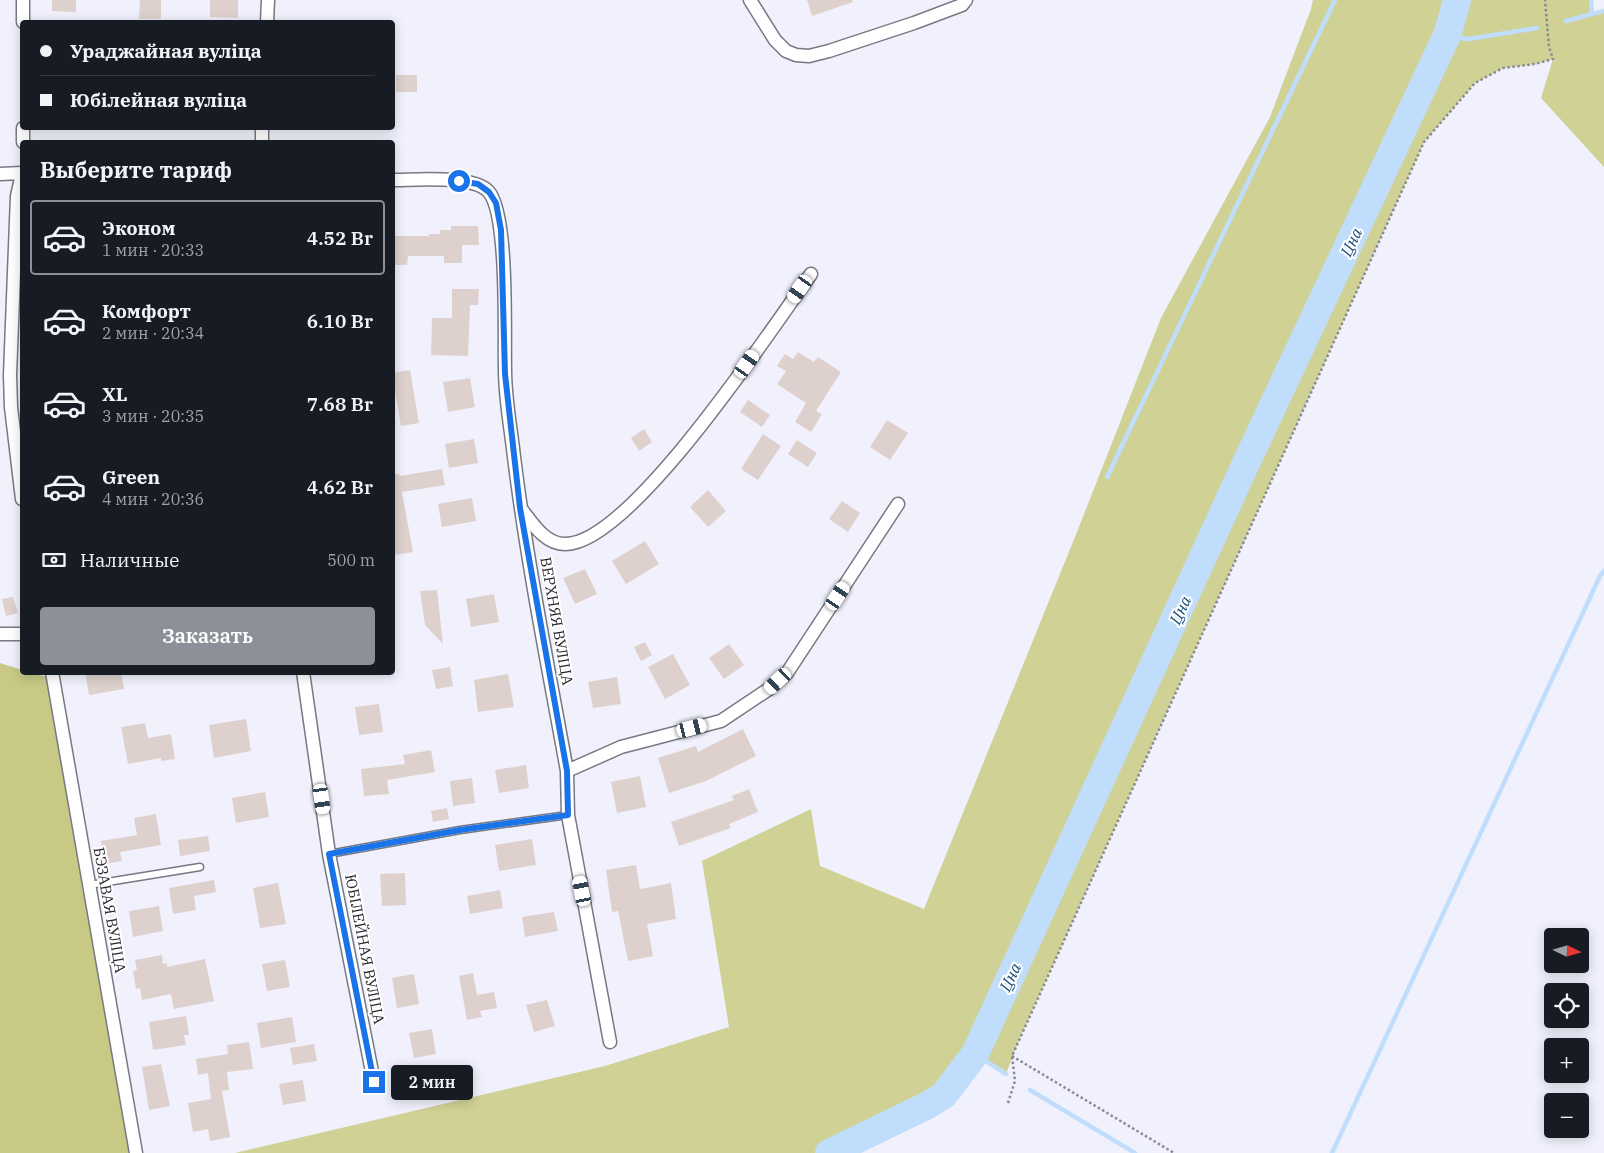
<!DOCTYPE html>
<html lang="ru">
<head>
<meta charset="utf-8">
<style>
	body { margin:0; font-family:"IBM Plex Serif",serif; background:#242831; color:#f1f3f6; height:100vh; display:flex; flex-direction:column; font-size:19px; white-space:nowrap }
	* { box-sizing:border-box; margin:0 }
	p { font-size:16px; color:#9ea1a6 }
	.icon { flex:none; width:28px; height:28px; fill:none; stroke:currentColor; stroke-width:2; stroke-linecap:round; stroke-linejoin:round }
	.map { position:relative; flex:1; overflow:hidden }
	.details { position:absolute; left:20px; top:140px; width:375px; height:535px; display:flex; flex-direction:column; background:#171b24; border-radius:5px; box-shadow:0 2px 12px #0003 }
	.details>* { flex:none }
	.banner { position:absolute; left:20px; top:20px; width:375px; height:110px; border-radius:5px; box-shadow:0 2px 12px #0003; display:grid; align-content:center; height:110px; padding:0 20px; background:#171b24 }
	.needle { width:32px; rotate:95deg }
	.controls { position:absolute; left:1544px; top:928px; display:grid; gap:10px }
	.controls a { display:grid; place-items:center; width:45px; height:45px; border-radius:5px; background:#171b24; box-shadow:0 2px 12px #0003; font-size:25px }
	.end { position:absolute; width:22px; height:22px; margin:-11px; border:6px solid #1a73e8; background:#fff; box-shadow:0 0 0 2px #fff }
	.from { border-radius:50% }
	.bubble { position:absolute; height:35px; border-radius:5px; background:#171b24; box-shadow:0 2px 12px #0003; font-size:16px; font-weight:600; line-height:35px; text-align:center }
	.car { position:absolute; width:15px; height:30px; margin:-15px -8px; border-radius:6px; box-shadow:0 0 4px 1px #0007; background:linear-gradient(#fff 24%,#345 0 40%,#fff 0 76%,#345 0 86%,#fff 0) }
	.banner b { display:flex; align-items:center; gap:18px; height:48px; font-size:19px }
	.banner b+b { border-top:1px solid #363941 }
	.banner i { width:12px; height:12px; background:#f1f3f6 }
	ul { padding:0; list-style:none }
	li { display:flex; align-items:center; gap:15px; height:75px; margin:0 10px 8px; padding:0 10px; border:2px solid transparent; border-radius:5px }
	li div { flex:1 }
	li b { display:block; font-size:19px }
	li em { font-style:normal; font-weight:600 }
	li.selected { border-color:#8c9099 }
	li>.icon { width:45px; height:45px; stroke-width:1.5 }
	h2 { padding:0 20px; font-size:22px; line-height:60px }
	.pay { display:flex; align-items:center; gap:12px; height:55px; padding:0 20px; font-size:19px }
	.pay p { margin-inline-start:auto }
	.action { display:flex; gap:10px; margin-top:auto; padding:10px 20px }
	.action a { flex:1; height:58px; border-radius:5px; background:#8c9099; color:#fff; font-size:20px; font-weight:600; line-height:58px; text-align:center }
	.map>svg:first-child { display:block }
	.green { fill:#cfd195 }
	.forest { fill:#c7c985 }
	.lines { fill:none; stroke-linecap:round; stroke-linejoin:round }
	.stream { stroke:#c0ddfc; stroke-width:4.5 }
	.river { stroke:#c0ddfc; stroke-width:28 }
	.building { fill:#ded1cd }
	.lane-casing { stroke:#787883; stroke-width:9 }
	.street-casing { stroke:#787883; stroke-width:15 }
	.path { stroke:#898991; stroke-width:2.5; stroke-dasharray:2.5 2.5; stroke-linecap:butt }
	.lane { stroke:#fff; stroke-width:6 }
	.street { stroke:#fff; stroke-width:12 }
	.route { stroke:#1a73e8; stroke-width:6 }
	.labels { text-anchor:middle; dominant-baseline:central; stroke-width:4; stroke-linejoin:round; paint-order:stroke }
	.street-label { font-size:15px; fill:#26262b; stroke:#fff }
	.water-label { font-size:16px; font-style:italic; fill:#164977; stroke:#fff }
</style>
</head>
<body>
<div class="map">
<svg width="1604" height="1153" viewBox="0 0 1604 1153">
	<rect width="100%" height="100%" fill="#f1f1fd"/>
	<path class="green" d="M1313,0H1591L1592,14L1604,11V167L1541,98L1553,59L1535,64L1503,68L1475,83L1424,142L1019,1040L1006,1074L975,1054L944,1095L928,1105L829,1153H235L605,1066L729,1027L702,861L811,809L820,866L924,909L1077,532L1161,318L1270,117L1311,9Z"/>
	<path class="forest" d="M0,663L22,670V672L31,673L47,677L129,1153H0Z"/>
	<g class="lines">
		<path class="stream" d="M1591,0L1592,14
			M1566,21L1604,11
			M1448,33L1460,38L1469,39L1537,28
			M1107,477L1335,0
			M975,1054L1006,1074
			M1030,1090L1135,1153
			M1332,1153L1600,576L1604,571"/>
		<path class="river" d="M829,1153L928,1105L944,1095L975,1054L1247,461L1448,33L1457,0"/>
	</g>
	<path class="building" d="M52,0H76V12L52,11Z
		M140,0H161V19H139Z
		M210,0H238V18L210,17Z
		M807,0H852L853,2L812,16Z
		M396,75H417V92H396Z
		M451,226H478L479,245H462V263H444V256H408L407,265H392V236H429V234H440V230H451Z
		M452,289H479L478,305H470L468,356L431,355L432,318H452Z
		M798,352L814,362L818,357L841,372L816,411L822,414L811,432L795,422L806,403L777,384L786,371L777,366L785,354L793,359Z
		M410,370L419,423L401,426L392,373Z
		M470,378L475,407L448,412L443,382Z
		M748,400L770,415L762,427L740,412Z
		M887,420L908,433L890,460L870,447Z
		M644,429L652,442L639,451L631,438Z
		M763,434L781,446L758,480L741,469Z
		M474,439L478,463L449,468L445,444Z
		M797,440L817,453L808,467L788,454Z
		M442,469L445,485L402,492L413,552L394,555L392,545V474H399L400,476Z
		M708,490L726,511L708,527L690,507Z
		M472,498L476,521L442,527L438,504Z
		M842,501L860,513L848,532L829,519Z
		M645,541L659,564L626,584L612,561Z
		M585,569L597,594L575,604L563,578Z
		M437,590L443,644L425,625L420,591Z
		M494,594L499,622L471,627L466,599Z
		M13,597L18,613L6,616L2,599Z
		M645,642L652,655L641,661L634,647Z
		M729,644L744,665L724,679L709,658Z
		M673,654L690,685L665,699L648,667Z
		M450,667L453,686L436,689L432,670Z
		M85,672H121L124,689L89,695Z
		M508,674L514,707L478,712L474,680Z
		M617,677L621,704L593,708L588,682Z
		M379,704L383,732L359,735L355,707Z
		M246,719L251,751L214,758L209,725Z
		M145,723L148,738L171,734L175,759L161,761V758L128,764L121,727Z
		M743,729L756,756L706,781L669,793L658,758L696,746L698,752Z
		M431,750L435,772L387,780L389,794L364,796L361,769L405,764L403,755Z
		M526,765L529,788L499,793L495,770Z
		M640,776L646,807L617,813L611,782Z
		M472,778L475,803L453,806L450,781Z
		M749,789L758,812L729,824L731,828L679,846L671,822L734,800L732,796Z
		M265,792L269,817L236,823L232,798Z
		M447,808L449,819L433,822L431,811Z
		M156,814L161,845L120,852L122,861L105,864L101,841L137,835L134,818Z
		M208,836L210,851L180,856L178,840Z
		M532,839L536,865L499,871L495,845Z
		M636,865L640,889L671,883L676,919L647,924L653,956L628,961L618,911L612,912L606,870Z
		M405,873L406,905L382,906L380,874Z
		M214,880L216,892L194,896L196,910L173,914L169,888Z
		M278,883L286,924L260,928L253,888Z
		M500,890L503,908L470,914L467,896Z
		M159,906L163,931L133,937L129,911Z
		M554,912L558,931L525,937L522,917Z
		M162,955L163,964L167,963V967L205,959L214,1001L174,1009L171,994L142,1000L140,988L136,989L133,971L137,970L135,960Z
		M285,960L290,987L267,991L262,964Z
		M473,973L477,995L494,992L497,1008L480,1011L482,1017L467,1020L459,976Z
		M414,974L419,1004L397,1008L392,978Z
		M547,1000L555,1026L534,1032L526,1005Z
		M186,1016L189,1035H184L186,1045L153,1050L149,1022Z
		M292,1017L296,1042L261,1048L257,1023Z
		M432,1029L436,1054L414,1058L409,1033Z
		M249,1042L253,1069L227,1072L229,1090L222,1091L230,1137L210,1141L208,1129L193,1132L188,1103L211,1099L208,1073L198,1075L196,1059L228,1054L227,1045Z
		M314,1044L317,1061L293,1065L290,1048Z
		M161,1064L170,1106L149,1110L142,1067Z
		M303,1080L306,1101L283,1105L279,1084Z"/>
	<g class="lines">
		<g class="lane-casing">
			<path id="lane" d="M329,854L460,830L568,815
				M89,885L200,867"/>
		</g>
		<g class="street-casing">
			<path id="street" d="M750,0L775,40L786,51L796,55L809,56L829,51L914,23L962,5L966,0
				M23,22V0
				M267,22L268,0
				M23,142V128
				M262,142V128
				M0,174L22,173
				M22,174L17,196L10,375L11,407L22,499
				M392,180C416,180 472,175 488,191C509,212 504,337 505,370C505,399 511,429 514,457C527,562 548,666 567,771L568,815L610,1042
				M522,510C533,524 545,544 565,544C630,545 772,328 811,274
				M0,634H22
				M52,672L136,1153
				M303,672L329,854L374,1082
				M567,771L621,747L721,721L769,689L787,673L898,504"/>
		</g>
		<path class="path" d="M1012,1056L1174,1153
			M1008,1103L1015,1081L1012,1056L1424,142L1475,83L1503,68L1535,64L1553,59L1549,47L1545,0"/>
		<use href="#lane" class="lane"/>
		<use href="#street" class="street"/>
	</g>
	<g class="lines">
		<path class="route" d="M374,1082L329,854L460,830L568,815L567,771L520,508L505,374L501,230L496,203L489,192L478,184L459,181"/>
	</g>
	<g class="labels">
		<g class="street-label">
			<text transform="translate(557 621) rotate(80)">ВЕРХНЯЯ ВУЛІЦА</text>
			<text transform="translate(110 910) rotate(80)">БЭЗАВАЯ ВУЛІЦА</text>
			<text transform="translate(365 949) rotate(79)">ЮБІЛЕЙНАЯ ВУЛІЦА</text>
		</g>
		<g class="water-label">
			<text transform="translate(1351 242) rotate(-65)">Цна</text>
			<text transform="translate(1180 610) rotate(-65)">Цна</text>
			<text transform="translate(1010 977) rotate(-65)">Цна</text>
		</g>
	</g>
</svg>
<div class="controls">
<a><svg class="needle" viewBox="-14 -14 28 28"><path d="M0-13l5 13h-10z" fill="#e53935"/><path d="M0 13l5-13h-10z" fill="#9ea1a6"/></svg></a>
<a><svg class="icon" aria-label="locate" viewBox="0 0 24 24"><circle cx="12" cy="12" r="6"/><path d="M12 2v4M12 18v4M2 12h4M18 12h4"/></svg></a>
<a>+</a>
<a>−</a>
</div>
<i class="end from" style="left:459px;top:181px"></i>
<i class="end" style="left:374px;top:1082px"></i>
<div class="bubble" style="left:391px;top:1065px;width:82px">2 мин</div>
<i class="car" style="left:800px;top:289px;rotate:215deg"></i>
<i class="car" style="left:747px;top:364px;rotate:35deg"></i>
<i class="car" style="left:838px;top:596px;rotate:33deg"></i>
<i class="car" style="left:778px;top:681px;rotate:227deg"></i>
<i class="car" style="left:692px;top:728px;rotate:76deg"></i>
<i class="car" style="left:322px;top:799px;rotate:172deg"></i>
<i class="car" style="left:582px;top:891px;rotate:349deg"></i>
<div class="banner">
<b><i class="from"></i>Ураджайная вуліца</b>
<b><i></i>Юбілейная вуліца</b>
</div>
<section class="details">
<h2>Выберите тариф</h2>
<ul>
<li class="selected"><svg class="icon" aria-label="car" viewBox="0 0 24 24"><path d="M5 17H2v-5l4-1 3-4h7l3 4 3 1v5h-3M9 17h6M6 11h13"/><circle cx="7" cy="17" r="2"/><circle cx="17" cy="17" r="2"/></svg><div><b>Эконом</b><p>1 мин · 20:33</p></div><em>4.52 Br</em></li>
<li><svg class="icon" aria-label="car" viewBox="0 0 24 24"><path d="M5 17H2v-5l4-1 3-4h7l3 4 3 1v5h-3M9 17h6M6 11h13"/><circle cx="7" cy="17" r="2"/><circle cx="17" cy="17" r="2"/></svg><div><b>Комфорт</b><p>2 мин · 20:34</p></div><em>6.10 Br</em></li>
<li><svg class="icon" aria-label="car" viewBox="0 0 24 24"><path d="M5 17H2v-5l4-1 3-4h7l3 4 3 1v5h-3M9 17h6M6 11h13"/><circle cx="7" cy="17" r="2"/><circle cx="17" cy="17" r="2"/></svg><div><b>XL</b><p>3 мин · 20:35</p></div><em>7.68 Br</em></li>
<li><svg class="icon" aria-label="car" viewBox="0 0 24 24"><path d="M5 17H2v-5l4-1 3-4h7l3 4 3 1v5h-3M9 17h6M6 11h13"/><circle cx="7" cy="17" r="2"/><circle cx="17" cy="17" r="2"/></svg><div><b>Green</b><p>4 мин · 20:36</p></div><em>4.62 Br</em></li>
</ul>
<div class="pay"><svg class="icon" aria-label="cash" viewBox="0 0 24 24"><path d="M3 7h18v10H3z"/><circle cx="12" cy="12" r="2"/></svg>Наличные<p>500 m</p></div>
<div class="action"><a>Заказать</a></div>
</section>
</div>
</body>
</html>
